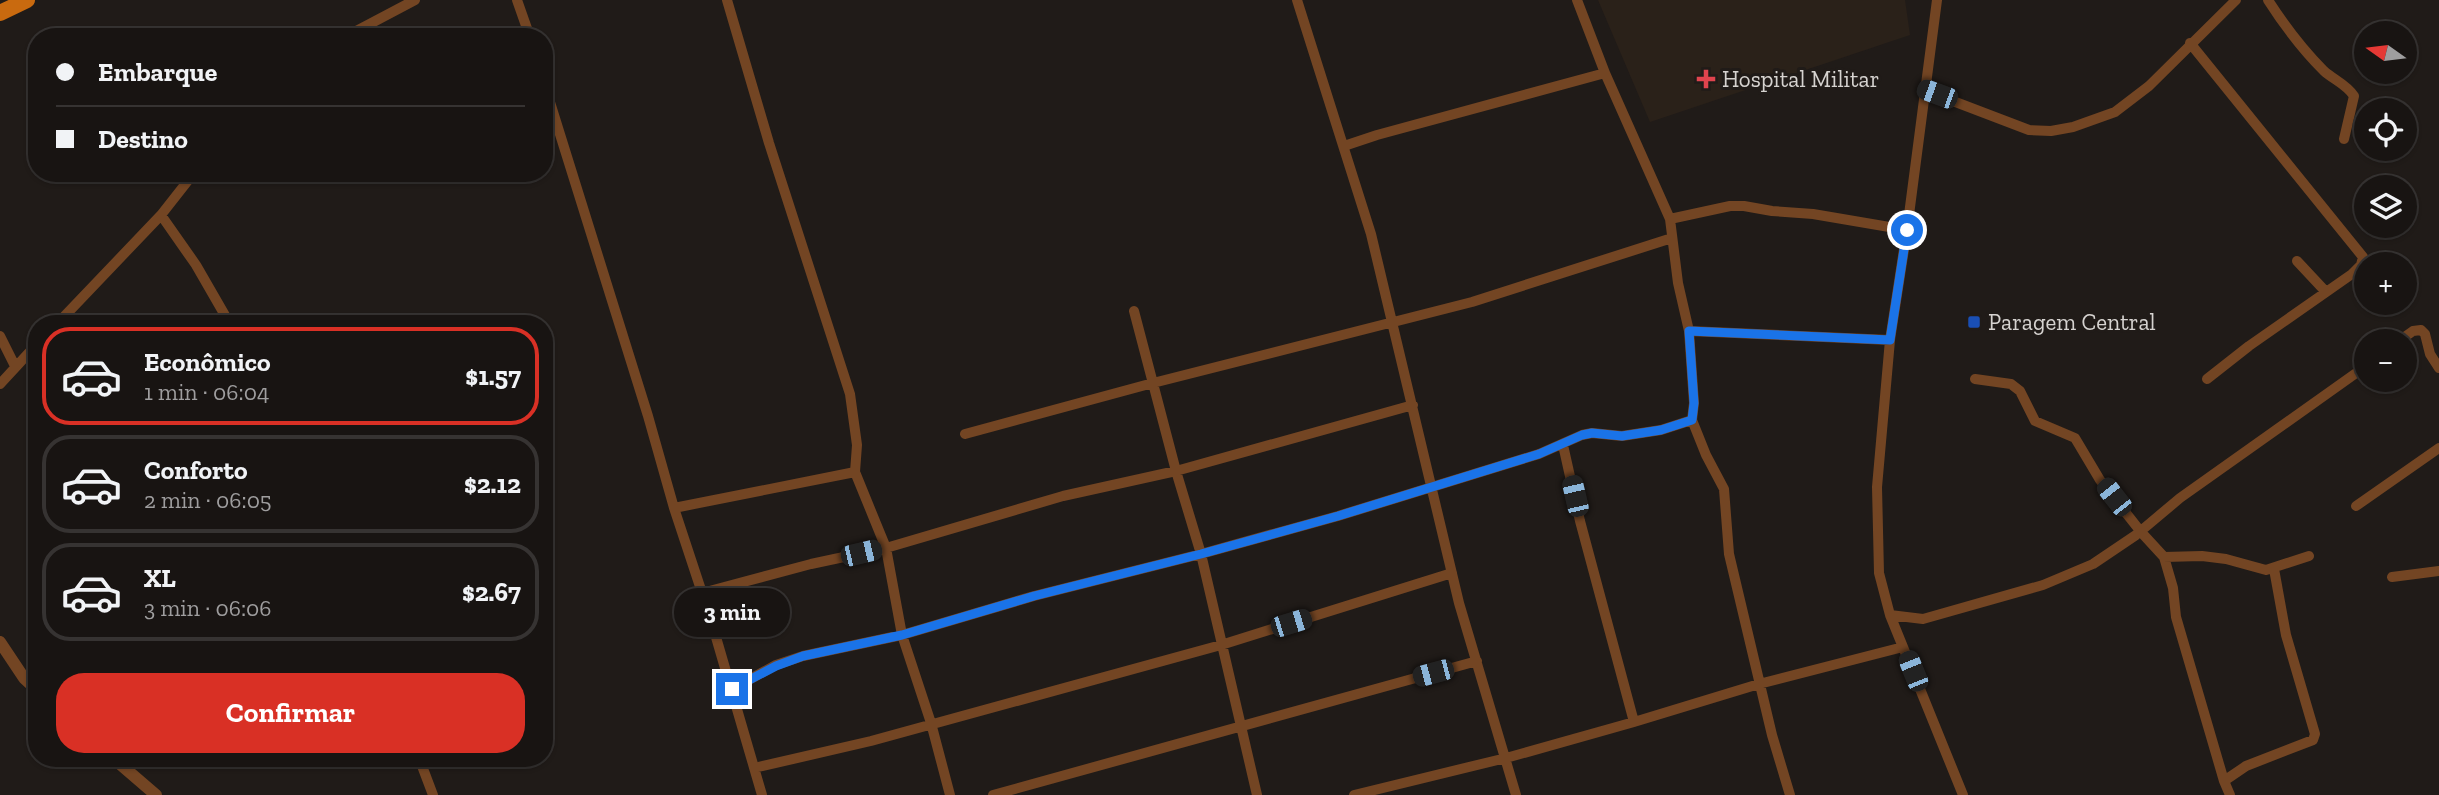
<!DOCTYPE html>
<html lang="pt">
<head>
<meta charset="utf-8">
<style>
	body { margin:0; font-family:"Zilla Slab",serif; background:#252120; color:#f1f3f6; height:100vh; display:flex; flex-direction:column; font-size:26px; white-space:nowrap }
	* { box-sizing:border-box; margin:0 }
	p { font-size:23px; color:#9f9e9f }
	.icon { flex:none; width:38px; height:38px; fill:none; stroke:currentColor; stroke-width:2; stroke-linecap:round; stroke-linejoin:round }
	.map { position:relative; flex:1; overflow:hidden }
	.panel { position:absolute; left:28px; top:315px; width:525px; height:452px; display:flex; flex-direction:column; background:#181412; border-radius:28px; box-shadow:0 2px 5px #0004,0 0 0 2px #363332 }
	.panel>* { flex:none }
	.top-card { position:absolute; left:28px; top:28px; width:525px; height:154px; border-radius:28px; box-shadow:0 2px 5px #0004,0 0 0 2px #363332; display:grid; align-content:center; height:154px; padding:0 28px; background:#181412 }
	.needle { width:46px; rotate:284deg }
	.tools { position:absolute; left:2354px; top:21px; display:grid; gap:14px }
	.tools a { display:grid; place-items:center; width:63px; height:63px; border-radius:50%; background:#181412; box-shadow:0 2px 5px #0004,0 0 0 2px #363332; font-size:35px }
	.end { position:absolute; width:32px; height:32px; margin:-16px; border:9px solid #1a73e8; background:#fff; box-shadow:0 0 0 4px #fff }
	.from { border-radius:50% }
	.bubble { position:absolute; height:49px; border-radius:24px; background:#181412; box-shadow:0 2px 5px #0004,0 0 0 2px #363332; font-size:23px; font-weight:700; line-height:49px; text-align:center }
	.car { position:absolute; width:21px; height:42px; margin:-21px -10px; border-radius:9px; box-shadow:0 0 5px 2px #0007; background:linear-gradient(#222 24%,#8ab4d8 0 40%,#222 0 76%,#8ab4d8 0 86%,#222 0) }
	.top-card b { display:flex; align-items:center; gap:24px; height:66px; font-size:26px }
	.top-card b+b { border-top:2px solid #363332 }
	.top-card i { width:18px; height:18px; background:#f1f3f6 }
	ul { padding:12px 0 0; list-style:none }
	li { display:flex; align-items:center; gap:21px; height:98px; margin:0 14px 10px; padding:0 14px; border:4px solid #363332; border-radius:28px }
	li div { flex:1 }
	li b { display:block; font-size:26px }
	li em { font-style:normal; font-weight:700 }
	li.active { border-color:#d93025 }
	li>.icon { width:63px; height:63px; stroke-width:1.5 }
	.button { display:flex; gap:14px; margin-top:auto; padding:14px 28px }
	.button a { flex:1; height:80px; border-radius:28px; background:#d93025; color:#fff; font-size:28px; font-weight:700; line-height:80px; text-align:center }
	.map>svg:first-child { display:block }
	.built { fill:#2a2119 }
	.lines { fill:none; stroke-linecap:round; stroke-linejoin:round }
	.minor { stroke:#734523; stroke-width:10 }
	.tertiary { stroke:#734523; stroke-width:12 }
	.primary { stroke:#c96a0f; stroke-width:16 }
	.route { stroke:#1a73e8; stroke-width:9 }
	.health-dot { fill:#e0444e; stroke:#201b18; stroke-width:2.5 }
	.transit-dot { fill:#1a4fb4; stroke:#201b18; stroke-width:2.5 }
	.labels { text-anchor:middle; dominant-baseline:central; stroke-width:6; stroke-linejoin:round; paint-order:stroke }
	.poi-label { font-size:23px; fill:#d6d3d0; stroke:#201b18; text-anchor:start }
</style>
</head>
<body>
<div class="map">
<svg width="2439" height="795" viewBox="0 0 2439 795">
	<rect width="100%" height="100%" fill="#201b18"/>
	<path class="built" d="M1598,0H1905L1910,35L1650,122Z"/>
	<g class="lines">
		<path class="minor" d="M517,0L530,37
			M727,0L769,143L850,394L857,445L855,472L886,548L902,635L931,723L950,795
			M1297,0L1371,234L1459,603L1516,795
			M1577,0L1605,73L1670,219L1678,283L1689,331L1694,403L1692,420L1706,455L1724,489L1729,554L1772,735L1790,795
			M1937,0L1907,230L1890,340L1877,487L1879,573L1890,615L1963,795
			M2268,0C2284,25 2303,50 2324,71C2334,80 2346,84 2354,96L2344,139
			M345,37L415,0
			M2190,43L2363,257L2361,265L2352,274L2249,346L2207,379
			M544,83L648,416L674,508L711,620L762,795
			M1924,90L2029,130L2051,131L2073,127L2115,112L2149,86L2236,0
			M1344,146L1377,135L1605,73
			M161,215L196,265L230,324
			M1670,219L1730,206H1744L1772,211L1813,214L1907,230
			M2297,261L2326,292
			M1134,311L1176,471L1201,554L1257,795
			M57,324L161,215L194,173
			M1689,331L1890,340
			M0,336L15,366
			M2399,341L2413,331L2421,330L2425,334L2430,354L2439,368
			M1975,379L2011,384L2020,391L2035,421L2075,438L2100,480L2141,532L2164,557L2173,588L2176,617L2224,781
			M0,384L37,344
			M965,434L1153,383L1472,302L1672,238
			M1563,445L1580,521L1634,722
			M2356,506L2439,448
			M674,508L855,472
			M2164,557L2202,556L2226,559L2266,570L2309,556
			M2392,577L2439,571
			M702,593L811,564L886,548L1063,496L1176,471L1413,405
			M1890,615L1923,619L2043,585L2093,564L2136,535L2180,498L2366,366
			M732,689L776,665L803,656L902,635L1034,596L1201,554L1338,516L1539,454L1582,435L1592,433L1622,436L1661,430L1692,420
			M419,758L433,795
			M754,768L871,741L1221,645L1452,573
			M993,795L1477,661
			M1354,795L1506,758L1634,722L1759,684L1903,647
			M2230,795L2224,781L2246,766L2313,740L2315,734L2286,635L2274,569"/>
		<path class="tertiary" d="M0,642L24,678L37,690
			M113,758L156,795"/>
		<path class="primary" d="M0,13L27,0"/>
	</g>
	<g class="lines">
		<path class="route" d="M732,689L776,666L803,656L902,635L1034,596L1201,554L1338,516L1539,454L1582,435L1592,433L1622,436L1661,430L1692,420L1694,403L1689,331L1890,340L1907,230"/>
	</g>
	<path class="health-dot" d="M1702.5 68.5h7v7h7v7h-7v7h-7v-7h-7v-7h7z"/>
	<rect class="transit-dot" x="1967" y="315" width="14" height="14" rx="3.5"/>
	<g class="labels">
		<g class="poi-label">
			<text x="1722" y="79">Hospital Militar</text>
			<text x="1988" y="322">Paragem Central</text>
		</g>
	</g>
</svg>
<div class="tools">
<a><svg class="needle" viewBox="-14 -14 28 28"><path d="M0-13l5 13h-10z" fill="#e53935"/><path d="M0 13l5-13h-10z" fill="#9f9e9f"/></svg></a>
<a><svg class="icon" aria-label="locate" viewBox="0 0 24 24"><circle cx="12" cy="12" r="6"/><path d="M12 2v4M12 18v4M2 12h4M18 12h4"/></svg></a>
<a><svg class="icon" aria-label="layers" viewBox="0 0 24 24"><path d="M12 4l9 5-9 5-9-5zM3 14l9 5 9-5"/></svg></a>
<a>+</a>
<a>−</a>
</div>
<i class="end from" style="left:1907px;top:230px"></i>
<i class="end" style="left:732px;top:689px"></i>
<div class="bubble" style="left:674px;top:588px;width:116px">3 min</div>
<i class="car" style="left:1937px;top:94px;rotate:290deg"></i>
<i class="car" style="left:1575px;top:496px;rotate:347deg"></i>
<i class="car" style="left:2114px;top:497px;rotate:322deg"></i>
<i class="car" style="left:861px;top:553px;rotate:77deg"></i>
<i class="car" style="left:1291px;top:623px;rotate:73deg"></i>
<i class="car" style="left:1913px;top:671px;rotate:338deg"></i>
<i class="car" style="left:1433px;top:673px;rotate:255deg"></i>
<div class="top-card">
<b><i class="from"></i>Embarque</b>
<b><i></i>Destino</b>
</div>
<section class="panel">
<ul>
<li class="active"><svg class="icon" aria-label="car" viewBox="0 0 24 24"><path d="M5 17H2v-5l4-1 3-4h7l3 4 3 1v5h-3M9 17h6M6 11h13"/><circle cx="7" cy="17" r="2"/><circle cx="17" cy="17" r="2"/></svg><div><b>Econômico</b><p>1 min · 06:04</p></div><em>$1.57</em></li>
<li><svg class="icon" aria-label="car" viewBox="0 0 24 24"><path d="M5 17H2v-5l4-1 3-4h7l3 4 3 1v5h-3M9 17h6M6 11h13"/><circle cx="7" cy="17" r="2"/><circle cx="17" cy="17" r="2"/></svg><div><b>Conforto</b><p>2 min · 06:05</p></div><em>$2.12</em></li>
<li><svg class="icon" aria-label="car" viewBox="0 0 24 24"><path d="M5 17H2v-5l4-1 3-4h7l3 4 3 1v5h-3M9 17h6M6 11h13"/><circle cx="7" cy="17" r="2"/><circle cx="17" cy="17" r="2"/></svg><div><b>XL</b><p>3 min · 06:06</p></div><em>$2.67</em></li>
</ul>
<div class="button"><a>Confirmar</a></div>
</section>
</div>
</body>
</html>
